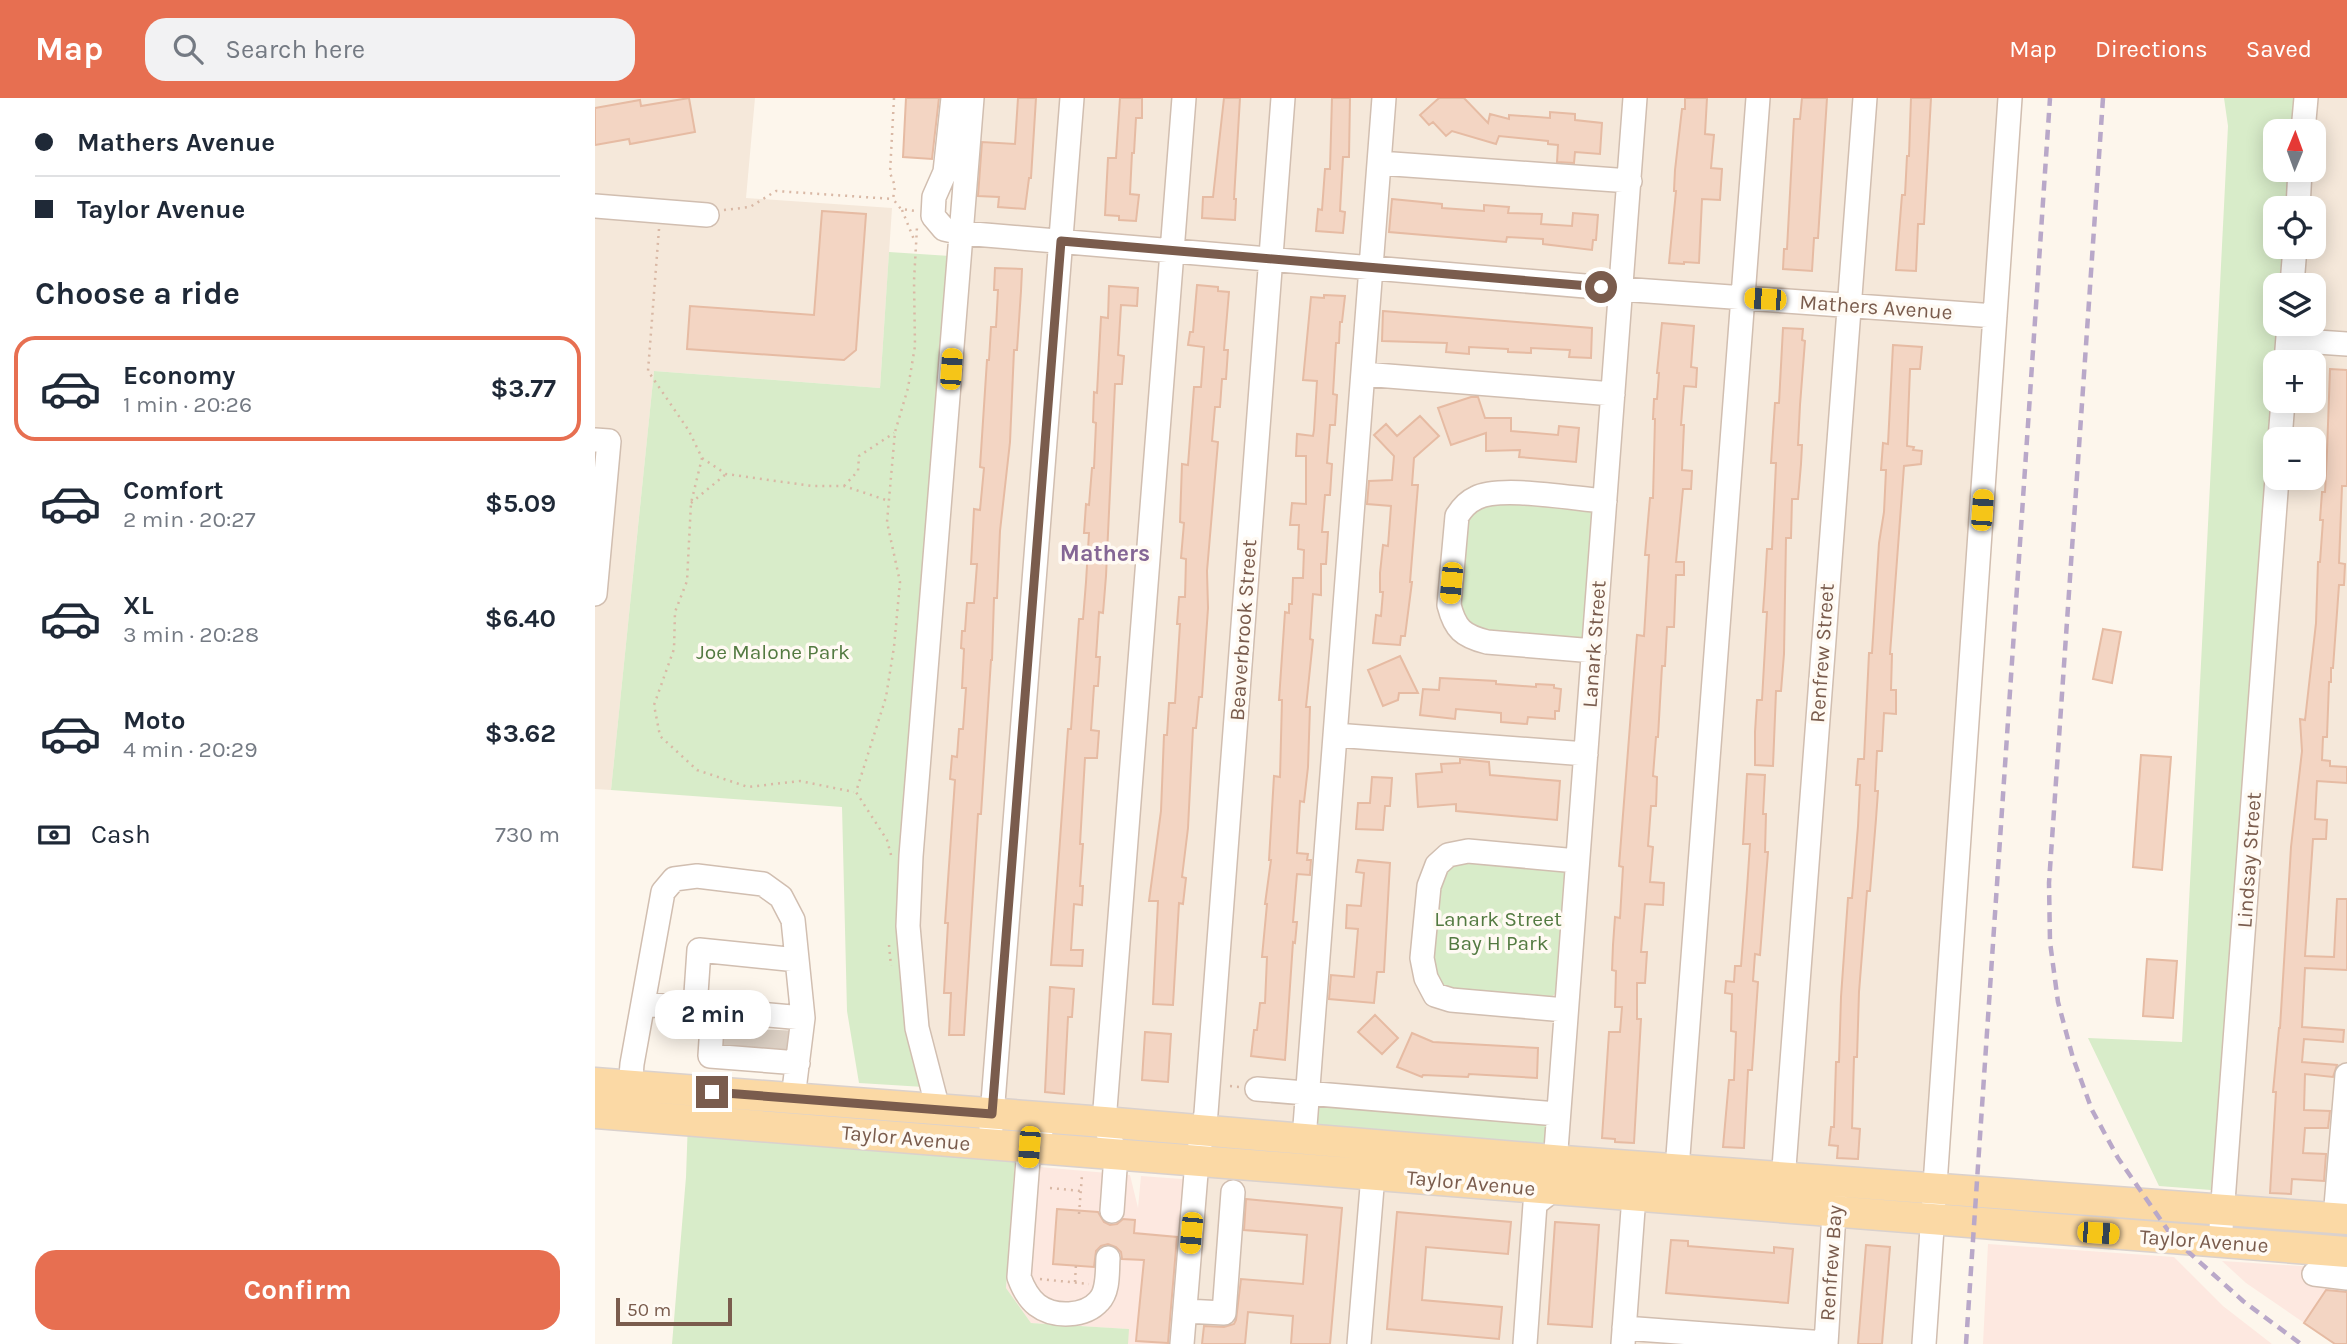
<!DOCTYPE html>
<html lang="en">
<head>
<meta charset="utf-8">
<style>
	body { margin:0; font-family:Karla,sans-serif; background:#f2f2f3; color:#1f2937; height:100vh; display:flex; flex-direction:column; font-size:26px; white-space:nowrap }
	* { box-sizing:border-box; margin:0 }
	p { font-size:23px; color:#747a83 }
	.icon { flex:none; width:38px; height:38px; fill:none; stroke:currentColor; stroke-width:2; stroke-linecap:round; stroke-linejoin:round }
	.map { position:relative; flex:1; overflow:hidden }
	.side { display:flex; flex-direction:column; background:#fff; width:595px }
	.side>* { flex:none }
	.banner { display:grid; align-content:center; height:154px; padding:0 35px; background:#fff }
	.needle { width:46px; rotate:1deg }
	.controls { position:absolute; left:1668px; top:21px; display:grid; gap:14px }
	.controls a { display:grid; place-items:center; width:63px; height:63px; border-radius:14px; background:#fff; box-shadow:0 4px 18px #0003; font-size:35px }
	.scale { position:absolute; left:21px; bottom:18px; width:116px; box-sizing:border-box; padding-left:7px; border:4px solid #7a5c4d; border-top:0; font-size:19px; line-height:24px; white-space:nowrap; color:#7a5c4d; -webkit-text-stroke:5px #fffaf3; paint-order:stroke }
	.end { position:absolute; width:32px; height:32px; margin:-16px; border:9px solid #7a5c4d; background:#fff; box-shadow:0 0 0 4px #fff }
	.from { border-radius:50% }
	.bubble { position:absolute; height:49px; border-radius:21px; background:#fff; box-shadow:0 4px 18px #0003; font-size:23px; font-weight:700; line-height:49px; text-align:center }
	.car { position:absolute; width:21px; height:42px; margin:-21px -10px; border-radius:9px; box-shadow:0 0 5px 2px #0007; background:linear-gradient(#f5c518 24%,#345 0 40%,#f5c518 0 76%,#345 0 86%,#f5c518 0) }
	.banner b { display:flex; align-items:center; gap:24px; height:66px; font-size:26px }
	.banner b+b { border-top:2px solid #e0e1e3 }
	.banner i { width:18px; height:18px; background:#1f2937 }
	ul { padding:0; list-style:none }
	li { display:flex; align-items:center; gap:21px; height:105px; margin:0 14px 10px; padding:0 21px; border:4px solid transparent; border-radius:21px }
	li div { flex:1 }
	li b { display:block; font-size:26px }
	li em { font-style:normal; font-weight:700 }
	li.selected { border-color:#e76f51 }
	li>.icon { width:63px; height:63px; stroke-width:1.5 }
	h2 { padding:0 35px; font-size:32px; line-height:84px }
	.pay { display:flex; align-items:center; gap:18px; height:77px; padding:0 35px; font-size:26px }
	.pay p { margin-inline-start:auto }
	.cta { display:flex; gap:14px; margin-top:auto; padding:14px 35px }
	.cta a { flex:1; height:80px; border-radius:21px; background:#e76f51; color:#fff; font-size:28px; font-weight:700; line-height:80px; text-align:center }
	header { display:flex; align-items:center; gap:42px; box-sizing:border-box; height:98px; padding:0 35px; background:#e76f51; color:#fff }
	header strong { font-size:33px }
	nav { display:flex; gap:38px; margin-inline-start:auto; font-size:24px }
	.search { width:490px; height:63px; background:#f2f2f3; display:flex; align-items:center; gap:18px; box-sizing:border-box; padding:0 24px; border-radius:21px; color:#747a83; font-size:26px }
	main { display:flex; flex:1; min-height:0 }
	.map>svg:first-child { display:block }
	.residential { fill:#f5e8da }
	.commercial { fill:#fde8e0 }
	.green { fill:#d8ecc9 }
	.building { fill:#f3d5c3; stroke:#e6bba3; stroke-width:2 }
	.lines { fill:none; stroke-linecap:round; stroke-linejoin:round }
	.minor-tunnel { stroke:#dcd0c4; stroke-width:23; stroke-dasharray:23 11; stroke-linecap:butt }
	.minor-casing { stroke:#d1beb0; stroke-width:26 }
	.major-casing { stroke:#dad1cd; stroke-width:33 }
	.path { stroke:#d9b8a5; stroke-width:2.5; stroke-dasharray:2 5; stroke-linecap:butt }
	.minor { stroke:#fff; stroke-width:23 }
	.major { stroke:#fbd9a5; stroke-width:30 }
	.rail { stroke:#b9a8c9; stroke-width:4.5; stroke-dasharray:10 7; stroke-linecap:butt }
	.route { stroke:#7a5c4d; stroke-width:9 }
	.labels { text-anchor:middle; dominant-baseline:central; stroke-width:7; stroke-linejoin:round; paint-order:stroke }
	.street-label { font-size:21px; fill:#7a5c4d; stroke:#fffaf3 }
	.park-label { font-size:21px; fill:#537a41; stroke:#fffaf3 }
	.neighbourhood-label { font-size:23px; font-weight:bold; fill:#846695; stroke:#fffaf3 }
</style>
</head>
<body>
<header>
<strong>Map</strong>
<div class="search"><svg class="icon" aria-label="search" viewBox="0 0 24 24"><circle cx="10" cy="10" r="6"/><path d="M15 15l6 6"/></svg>Search here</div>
<nav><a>Map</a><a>Directions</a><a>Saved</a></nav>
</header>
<main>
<section class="side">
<div class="banner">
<b><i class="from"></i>Mathers Avenue</b>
<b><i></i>Taylor Avenue</b>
</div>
<h2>Choose a ride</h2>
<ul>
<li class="selected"><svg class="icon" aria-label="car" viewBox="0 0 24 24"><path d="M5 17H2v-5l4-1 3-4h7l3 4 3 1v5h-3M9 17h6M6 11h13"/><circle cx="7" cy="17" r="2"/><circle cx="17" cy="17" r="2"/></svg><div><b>Economy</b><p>1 min · 20:26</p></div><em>$3.77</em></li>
<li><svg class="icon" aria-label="car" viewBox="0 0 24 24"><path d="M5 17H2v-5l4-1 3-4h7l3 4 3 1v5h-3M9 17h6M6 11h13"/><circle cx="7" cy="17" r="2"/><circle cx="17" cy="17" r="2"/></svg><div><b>Comfort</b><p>2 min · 20:27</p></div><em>$5.09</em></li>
<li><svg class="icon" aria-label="car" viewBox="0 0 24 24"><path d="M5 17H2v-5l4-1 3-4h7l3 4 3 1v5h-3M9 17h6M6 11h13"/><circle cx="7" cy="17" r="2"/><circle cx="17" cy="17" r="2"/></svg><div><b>XL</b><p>3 min · 20:28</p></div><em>$6.40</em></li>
<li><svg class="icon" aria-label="car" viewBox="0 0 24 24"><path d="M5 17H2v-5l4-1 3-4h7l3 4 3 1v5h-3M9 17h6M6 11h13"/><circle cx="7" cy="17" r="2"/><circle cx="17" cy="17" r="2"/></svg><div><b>Moto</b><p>4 min · 20:29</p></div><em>$3.62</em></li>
</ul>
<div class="pay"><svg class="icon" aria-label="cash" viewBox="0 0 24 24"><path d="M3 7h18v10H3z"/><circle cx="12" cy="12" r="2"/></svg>Cash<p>730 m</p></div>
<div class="cta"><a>Confirm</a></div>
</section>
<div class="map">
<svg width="1752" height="1246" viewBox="0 0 1752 1246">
	<rect width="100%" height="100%" fill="#fdf6ec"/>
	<path class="residential" d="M0,0H160L151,100L297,110L285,290L59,273L16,692L0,691Z
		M377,0H1415L1348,1080L709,1041L343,1011L322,930L316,758Z
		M1711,0H1752V1113L1659,1106L1616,1092L1680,380H1718V341H1684L1687,303H1718V264H1691L1694,226H1718V187H1697L1700,149H1718V110H1703L1705,72H1718V33Z
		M605,1073L1344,1130L1335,1246H587Z"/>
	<path class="commercial" d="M422,1067L535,1077L543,1110L546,1078L600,1082L587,1246H533V1231L436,1225L411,1190Z
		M1393,1146L1579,1159L1628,1208L1677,1246H1388Z
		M1627,1163L1752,1171V1246H1740L1651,1185Z"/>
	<path class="green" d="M1629,0H1711L1708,33H1680V72H1705L1703,110H1680V149H1700L1697,187H1680V226H1694L1680,264V380L1616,1092L1564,1088L1493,940L1587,944L1633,28Z
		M294,154L355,158L318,644L329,989L264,985L252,913L247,709L16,692L59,273L285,290Z
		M882,399L1010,403L999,553L863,530L862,418Z
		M871,760L961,768L972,777L964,892L952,903L858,896L840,880L835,855L842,788L852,769Z
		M712,995L962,1016L959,1062L709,1041Z
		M93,1022L421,1048L411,1190L436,1225L534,1231L533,1246H77L91,1079Z"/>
	<path class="building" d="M94,0L100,34L35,46L34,41L0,47V10L45,2L46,8Z
		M311,0H344L337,61L308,59Z
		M423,0H441L436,80H434L430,111L403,109L404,99L383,98L387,44L420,46Z
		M525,0H547V20H541L539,55H537L535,96L544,97L541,123L524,122V118L510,117L513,60H521Z
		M629,0H645L639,101H641L640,122L607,120L608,99H618Z
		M737,0H755L754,59H748L745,113L750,114L748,135L721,133L723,111L727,112L730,71H735Z
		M844,0H869L893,25L895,16L914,21V17L955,20V14L980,16V22L1007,25L1005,56L980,54L979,65L962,64L963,47L953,46V43L904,38L901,46L857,33L851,38L838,24L834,27L825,17Z
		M1090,0H1112L1110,36L1119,37L1116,70L1127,71L1125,102L1107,101L1104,165L1089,164V166L1074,165L1081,93H1079L1080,72L1087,11H1090Z
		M1207,0H1232L1223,140H1219L1217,173L1188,171L1189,151H1192L1199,21H1205Z
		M1316,0H1336L1329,126H1323L1321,173L1301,172L1307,97H1310L1312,58H1314Z
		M797,101L847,106V110L889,113V107L914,109L913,115L947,116L946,126L977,128L978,115L1003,117L1001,142H998L997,152L948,146V141L912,139L911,144L794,134Z
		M227,113L271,116L261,252L249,262L92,251L95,208L219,217Z
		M400,170L427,171L426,193L422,252H419L415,344L405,433L402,500H399L397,562H396L386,716H383L369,937H354L356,895H349L353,825H350L360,682L355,681L357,658L362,659L364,631H368L371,590H367L369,551L366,550L367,533H370L372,505H379L382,466H376L378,431L379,411L385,412L389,370L385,369L392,262H394L396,229H401L403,192H399Z
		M602,187L623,189V193L634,194L629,252H633L631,281H627L625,309H620L617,343L623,344L612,473L613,510L607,599H604L601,630H598L593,730L587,779L591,780L588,806L584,805L578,907L558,906L563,803H554L566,713L569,637H572L574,605H580L585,526H582L584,499H590L591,461L586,460L589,425L585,424L587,366L593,367L599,289H606L609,249L593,247L595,234H598Z
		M514,188L543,190L542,208L526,207L523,257L529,258L527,286H520L511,478L508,515L504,514L501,559H505L503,588H499L496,632L504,633L502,660H490L485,746H488L485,788H488L487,807L479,806L476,852H488L487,868L456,867L473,631H476L484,521H488L491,484L494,435H489L491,406L494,407L497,370H499L501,325L498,324L499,294L502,295L506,219L513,220Z
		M729,197L750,198L747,224H745L744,245H741L738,296L742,297L740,327H735L732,365L737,366L735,397H730L727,434H733L731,466H726V497L718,496L715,541L718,542L711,609H715L713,669L709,704L705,703L702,755L713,756L712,762H716L715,777L702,776L698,824H702L700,845L698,844L690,962L656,958L659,932H662L665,905H670L672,859H667L672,806H670L676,762H674L679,678L685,679L687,602H684L690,514L694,515V506H697L698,480H708L709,452L703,451L704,427H695L697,405L711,406V358H701L702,336L718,338L719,332L722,283L708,282L716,199L729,200Z
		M788,213L997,230L996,260L974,259L975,252L936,250V255L913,254V251L874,249V256L851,254L852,245L787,243Z
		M1067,225L1099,228L1096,269L1102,270L1101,289L1089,288L1086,327H1089L1087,372L1097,373L1096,391H1088L1081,464H1089V477H1081L1079,529H1072L1070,568H1067L1063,639H1061L1058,678L1062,679L1061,708H1056L1053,748L1058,749L1055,784L1069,785L1068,807L1050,806L1046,854H1052L1050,885H1042V921H1046L1039,1045L1020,1044V1041L1007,1040L1014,934H1025L1027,909H1020L1021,873L1017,872L1018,847L1020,819L1025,820L1028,769L1024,768L1042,537L1049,538L1054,457H1050L1055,400H1058L1060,321H1058L1059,301H1062L1064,275H1062Z
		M1188,230L1208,231L1207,242L1210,243L1205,307L1203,347H1207L1206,366L1203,401H1197L1196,440H1191L1189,556L1186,593H1181L1178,668L1160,667V634L1162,602H1167L1172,514H1168L1170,486L1172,451H1177L1181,365H1176L1178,334L1180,305H1184Z
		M1298,247L1327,249L1325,271H1315L1312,348L1319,349L1318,352L1327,353L1326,366L1309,368L1295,556H1297L1296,592H1301V616L1289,615L1287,653H1282L1280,693H1283L1281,721L1275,793H1272L1264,894L1262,959H1259L1257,1030L1265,1031L1263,1061L1242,1060L1243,1048L1234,1047L1236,1029H1239L1241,964H1244L1246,899L1253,800H1257L1263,728L1265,687H1261L1263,661H1269L1274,555H1277L1284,445L1289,414L1291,372H1286L1288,345L1293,346Z
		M1735,271L1752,272V388H1747L1744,465L1750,466L1749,487H1744L1738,570H1736V584H1734L1732,639H1728L1727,662L1735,663V668L1752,669V685L1722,683L1720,721L1732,722L1731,741H1718L1710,858L1739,859L1742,801H1752V872L1710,870L1707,929L1749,932L1748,944L1709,941L1707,964L1742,967L1738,979L1710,976L1709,1012L1735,1013L1733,1030H1710L1708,1055L1731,1056L1729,1083L1697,1081L1696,1096L1675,1095L1681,994H1678L1684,930H1685L1696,749L1707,653L1705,621L1710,622L1721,525L1723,464H1725L1728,422H1725L1727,394H1730L1732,354Z
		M876,299H883L890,320H916V333L963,337L964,328L984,330L981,364L924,359L925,352L891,353V335L856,347L843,310Z
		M825,318L844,338L819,360L817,387H823L815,484H817L810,538H806L805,547L778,545L781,517L786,518L788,494H785V475L788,447L793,448L796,408L772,406L774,383L797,382L799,358L779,337L791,326L802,338Z
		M1508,531L1526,534L1517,585L1498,581Z
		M805,558L823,595H804L803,602L788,608L773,572Z
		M845,580L901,583V586L941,589V586L959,587V590L966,591L964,613H960V621L933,619L932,626L906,624V615L861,611L860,621L825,617L828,591L844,592Z
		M1546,657L1576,659L1567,772L1538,769Z
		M865,661L894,664L895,677L965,683L962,722L861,713V706L823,709L821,676L847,674L846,666L865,665Z
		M1152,676L1170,677L1168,716H1171L1170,754H1173L1165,857L1160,856L1158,883L1163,884L1157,972H1153L1149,1050L1128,1049L1134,982H1139L1141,934L1136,933L1137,896L1130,895L1131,883L1139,884L1140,868H1146L1152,791L1155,746H1148Z
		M777,679L797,680L795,708H790L788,732L761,731L763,705H775Z
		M763,762L795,765L789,874H782L779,905L734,901L736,877L759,879L763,831L751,830L752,807L766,808L769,775L761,774Z
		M1552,861L1582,863L1578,920L1548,918Z
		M455,889L479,891L477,919H473L469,996L450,994Z
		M780,917L803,940L787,956L763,934Z
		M550,934L576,936L573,984L547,982Z
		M817,935L838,944L943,950L942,980L874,976L873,979L828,977L827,979L802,969Z
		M651,1101L747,1110L735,1246H696L698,1218L653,1214L650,1246H607L609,1228L629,1229L639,1226L641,1222L646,1181L708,1186L712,1137L649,1132Z
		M462,1111L503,1114L509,1124L515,1127L522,1126L528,1121L540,1122L539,1135L582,1139L573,1245L541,1243L549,1162L527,1161L526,1154L521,1149L513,1146L506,1148L501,1153L499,1169L458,1166Z
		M802,1114L916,1124L913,1156L831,1149L827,1202L907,1209L904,1241L792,1231Z
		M960,1124L1004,1127L997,1229L953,1226Z
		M1076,1142L1093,1143V1148L1179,1155V1149L1198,1151L1193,1205L1071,1195Z
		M1271,1147L1295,1149L1287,1246H1263Z
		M1731,1192L1752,1194V1246H1740L1709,1225Z"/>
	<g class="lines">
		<path class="minor-tunnel" d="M160,929V954
			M139,952L140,927
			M182,955L183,931"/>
		<g class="minor-casing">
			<path id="minor" d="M358,0L350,74L339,99L338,118L349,131L367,135L1025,191L1400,218
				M1708,33L1711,0
				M784,65L1035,83
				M0,108L112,117
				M1703,110L1705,72
				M1697,187L1700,149
				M1693,242L1752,246
				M1691,264L1694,226
				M768,276L1018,296
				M1685,341L1688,303
				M0,342L14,343L0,496
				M999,553L892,544C868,538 860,531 854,507L862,418C867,410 872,404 881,400C905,387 980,401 1010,403
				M740,637L991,656
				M48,906L208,920
				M100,910L104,852L202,862
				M118,912L115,958L203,965
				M970,912L856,902L840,897L831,880L827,860L834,788L842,767L853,757L873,753L982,763
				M662,991L962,1016
				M34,1003L37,966L68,794L79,781L102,778L168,786L186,799L198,822L208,920L198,1000
				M343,1011L322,930L313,828L316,758L377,0
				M454,1020L434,1049L424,1179C428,1190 433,1200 442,1207C459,1220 490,1219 504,1203C514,1193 512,1173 513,1160
				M396,1030L477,0
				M709,1041L789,0
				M1082,1071L1163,0
				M1187,1096L1270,0
				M517,1113L521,1057L509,1024L589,0
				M1740,1120L1752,977
				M1625,1144L1682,380
				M1719,1176L1752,1180
				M590,1213L629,1215L638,1094
				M1029,1230L1231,1245
				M587,1246L602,1063L611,1015L688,0
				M764,1246L778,1077
				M930,1246L940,1106L958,1092L1040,0
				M1028,1246L1039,1098
				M1231,1246L1240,1099
				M1329,1246L1415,0"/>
		</g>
		<g class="major-casing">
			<path id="major" d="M0,985L509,1024L981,1064L1752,1121
				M0,1015L1752,1154"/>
		</g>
		<path class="path" d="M299,0L295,75L300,88L298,101L306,111L320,113
			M129,112L155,109L181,93L298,101
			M307,112L320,144
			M64,131L53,273L94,333L107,360L96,405L92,483L80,514L79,551L59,607L65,638L102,672L153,689L205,683L259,694
			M107,360L131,376L217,388H249L294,403
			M249,388L263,373L264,358L299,335
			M96,405L131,376
			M296,757L292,742L261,694L291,599L299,549L305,484L292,424L300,334L313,290L320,248L319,183L322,129
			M294,847L296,868
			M635,988L645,989
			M455,1090L486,1093
			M484,1116L487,1077
			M445,1181L494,1186
			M480,1184L481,1166"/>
		<use href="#minor" class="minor"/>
		<use href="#major" class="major"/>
		<path class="rail" d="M1508,0L1454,785L1455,844L1463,904L1478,960L1497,1012L1523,1060L1579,1141L1648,1203L1706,1246
			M1371,1246L1455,0"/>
	</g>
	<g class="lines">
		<path class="route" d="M117,994L397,1016L466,143L1006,189"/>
	</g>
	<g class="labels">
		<g class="street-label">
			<text transform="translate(1281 209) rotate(4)">Mathers Avenue</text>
			<text transform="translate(648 532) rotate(-86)">Beaverbrook Street</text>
			<text transform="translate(999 546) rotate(-86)">Lanark Street</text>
			<text transform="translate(1227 555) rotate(-86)">Renfrew Street</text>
			<text transform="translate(1654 762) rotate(-86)">Lindsay Street</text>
			<text transform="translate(311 1040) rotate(5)">Taylor Avenue</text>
			<text transform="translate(876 1085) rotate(5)">Taylor Avenue</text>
			<text transform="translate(1609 1143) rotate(4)">Taylor Avenue</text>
			<text transform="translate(1236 1165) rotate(-86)">Renfrew Bay</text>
		</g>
		<g class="park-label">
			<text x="178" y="554">Joe Malone Park</text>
			<text x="903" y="821">Lanark Street<tspan x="903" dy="24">Bay H Park</tspan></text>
		</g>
		<g class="neighbourhood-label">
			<text x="510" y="455">Mathers</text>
		</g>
	</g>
</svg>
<div class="controls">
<a><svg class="needle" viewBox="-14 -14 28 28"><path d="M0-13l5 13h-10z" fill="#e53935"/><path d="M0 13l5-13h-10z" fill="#747a83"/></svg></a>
<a><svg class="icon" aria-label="locate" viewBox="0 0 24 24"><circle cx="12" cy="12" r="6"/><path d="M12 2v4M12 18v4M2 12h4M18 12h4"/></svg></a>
<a><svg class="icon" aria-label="layers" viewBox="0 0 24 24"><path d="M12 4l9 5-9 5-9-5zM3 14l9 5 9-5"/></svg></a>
<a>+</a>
<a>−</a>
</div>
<div class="scale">50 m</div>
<i class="end from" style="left:1006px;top:189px"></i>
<i class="end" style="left:117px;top:994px"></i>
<div class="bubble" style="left:60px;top:892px;width:116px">2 min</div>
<i class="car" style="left:1170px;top:201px;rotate:274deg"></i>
<i class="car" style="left:356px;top:271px;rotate:4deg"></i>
<i class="car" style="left:1387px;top:412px;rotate:4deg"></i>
<i class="car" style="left:856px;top:485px;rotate:185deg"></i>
<i class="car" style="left:434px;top:1049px;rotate:184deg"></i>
<i class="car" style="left:596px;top:1135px;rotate:185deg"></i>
<i class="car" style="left:1503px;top:1135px;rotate:94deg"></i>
</div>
</main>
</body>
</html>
